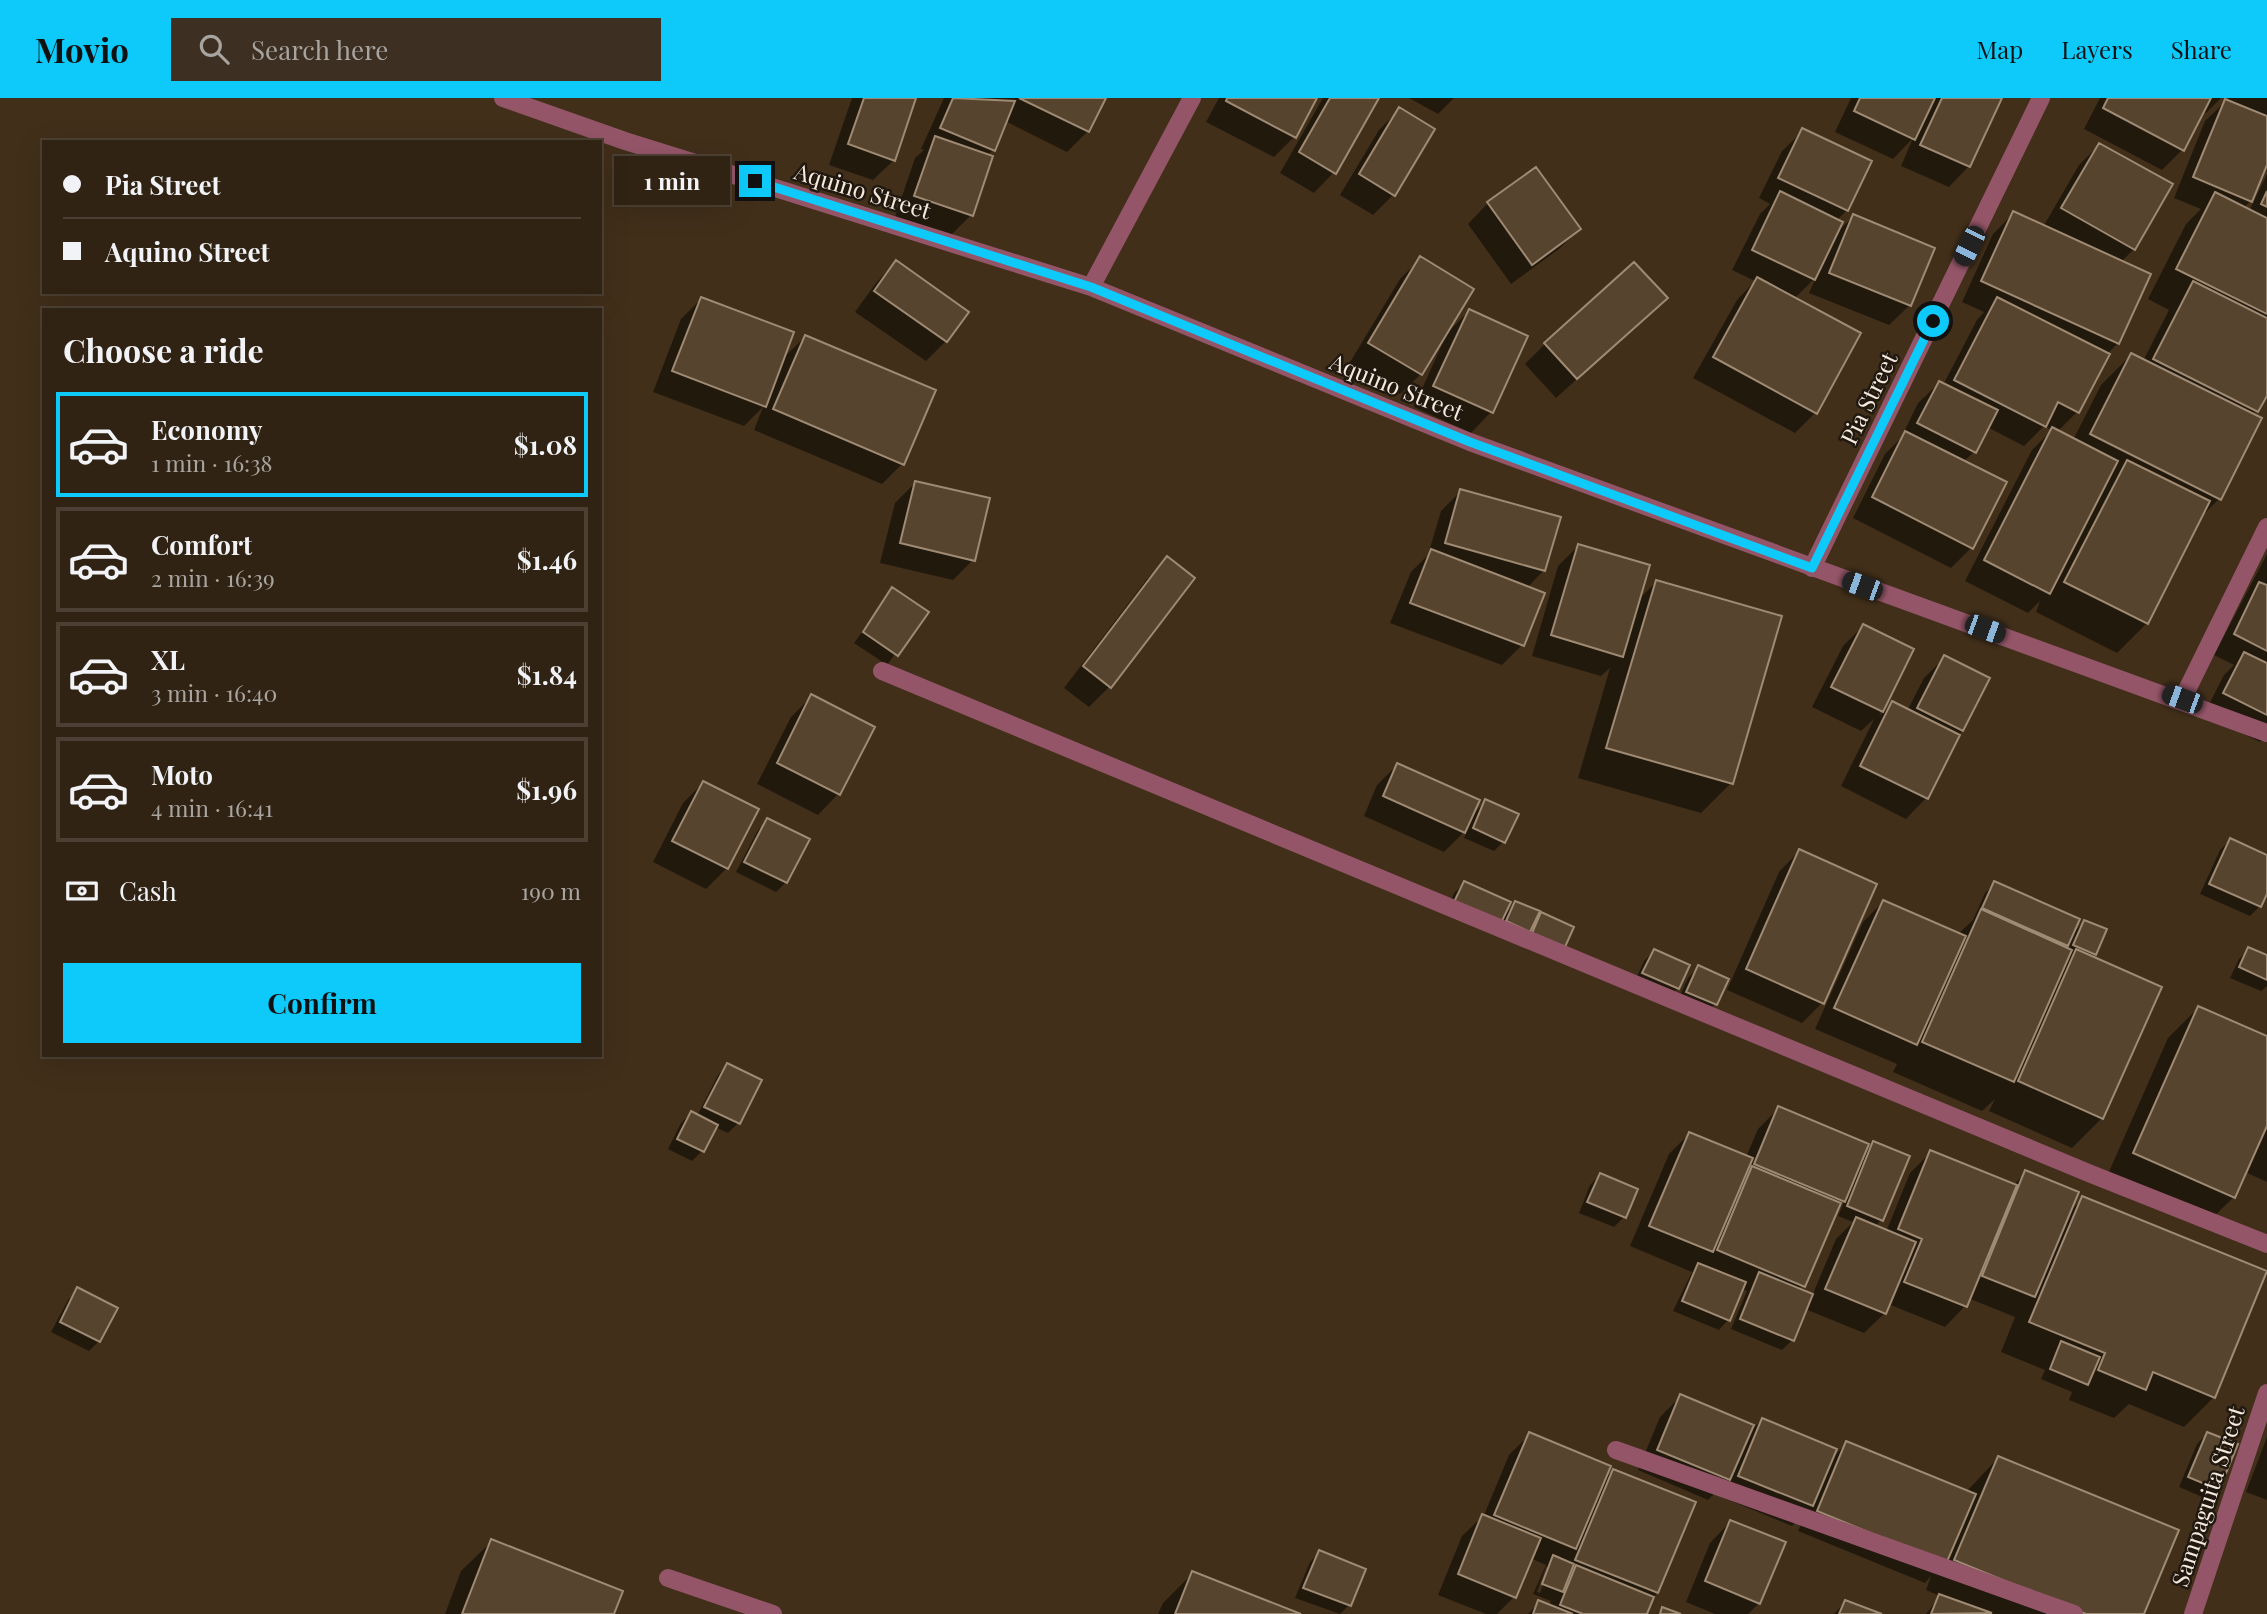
<!DOCTYPE html>
<html lang="en">
<head>
<meta charset="utf-8">
<style>
	body { margin:0; font-family:"Playfair Display",serif; background:#3d2f22; color:#f1f3f6; height:100vh; display:flex; flex-direction:column; font-size:26px; white-space:nowrap }
	* { box-sizing:border-box; margin:0 }
	p { font-size:23px; color:#a8a4a0 }
	.icon { flex:none; width:38px; height:38px; fill:none; stroke:currentColor; stroke-width:2; stroke-linecap:round; stroke-linejoin:round }
	.map { position:relative; flex:1; overflow:hidden }
	.sheet { position:absolute; left:42px; top:210px; width:560px; height:749px; display:flex; flex-direction:column; background:#312314; border-radius:0px; box-shadow:0 7px 28px #0002,0 0 0 2px #4c4034 }
	.sheet>* { flex:none }
	.guide { position:absolute; left:42px; top:42px; width:560px; height:154px; border-radius:0px; box-shadow:0 7px 28px #0002,0 0 0 2px #4c4034; display:grid; align-content:center; height:154px; padding:0 21px; background:#312314 }
	.end { position:absolute; width:32px; height:32px; margin:-16px; border:9px solid #0dcafa; background:#111; box-shadow:0 0 0 4px #111 }
	.from { border-radius:50% }
	.bubble { position:absolute; height:49px; border-radius:0px; background:#312314; box-shadow:0 7px 28px #0002,0 0 0 2px #4c4034; font-size:23px; font-weight:700; line-height:49px; text-align:center }
	.car { position:absolute; width:21px; height:42px; margin:-21px -10px; border-radius:9px; box-shadow:0 0 5px 2px #0007; background:linear-gradient(#222 24%,#8ab4d8 0 40%,#222 0 76%,#8ab4d8 0 86%,#222 0) }
	.guide b { display:flex; align-items:center; gap:24px; height:66px; font-size:26px }
	.guide b+b { border-top:2px solid #4c4034 }
	.guide i { width:18px; height:18px; background:#f1f3f6 }
	ul { padding:0; list-style:none }
	li { display:flex; align-items:center; gap:21px; height:105px; margin:0 14px 10px; padding:0 7px; border:4px solid #4c4034; border-radius:0px }
	li div { flex:1 }
	li b { display:block; font-size:26px }
	li em { font-style:normal; font-weight:700 }
	li.current { border-color:#0dcafa }
	li>.icon { width:63px; height:63px; stroke-width:1.5 }
	h2 { padding:0 21px; font-size:32px; line-height:84px }
	.pay { display:flex; align-items:center; gap:18px; height:77px; padding:0 21px; font-size:26px }
	.pay p { margin-inline-start:auto }
	.button { display:flex; gap:14px; margin-top:auto; padding:14px 21px }
	.button a { flex:1; height:80px; border-radius:0px; background:#0dcafa; color:#111; font-size:28px; font-weight:700; line-height:80px; text-align:center }
	header { display:flex; align-items:center; gap:42px; box-sizing:border-box; height:98px; padding:0 35px; background:#0dcafa; color:#111 }
	header strong { font-size:33px }
	nav { display:flex; gap:38px; margin-inline-start:auto; font-size:24px }
	.search { width:490px; height:63px; background:#3d2f22; display:flex; align-items:center; gap:18px; box-sizing:border-box; padding:0 24px; border-radius:0px; color:#a8a4a0; font-size:26px }
	.map>svg:first-child { display:block }
	.shadow { fill:#0007; fill-rule:evenodd }
	.building { fill:#57442f; stroke:#9f8a73; stroke-width:2 }
	.lines { fill:none; stroke-linecap:round; stroke-linejoin:round }
	.minor { stroke:#945568; stroke-width:18 }
	.route { stroke:#0dcafa; stroke-width:9 }
	.labels { text-anchor:middle; dominant-baseline:central; stroke-width:5; stroke-linejoin:round; paint-order:stroke }
	.street-label { font-size:23px; fill:#f6eade; stroke:#211910 }
</style>
</head>
<body>
<header>
<strong>Movio</strong>
<div class="search"><svg class="icon" aria-label="search" viewBox="0 0 24 24"><circle cx="10" cy="10" r="6"/><path d="M15 15l6 6"/></svg>Search here</div>
<nav><a>Map</a><a>Layers</a><a>Share</a></nav>
</header>
<div class="map">
<svg width="2267" height="1516" viewBox="0 0 2267 1516">
	<rect width="100%" height="100%" fill="#412f1a"/>
	<path class="shadow" d="M852,0H915L894,62L873,82L829,67Z
		M944,0H1104L1088,33L1067,54L1005,23L993,52L987,58L971,117L951,137L895,119L915,60L924,52L921,51Z
		M1219,0H1315L1294,39L1274,59L1206,24Z
		M1323,0H1377L1334,74L1314,95L1280,75Z
		M1409,0H1454L1438,16Z
		M1851,0H2000L1969,68L1949,89L1901,68L1913,40L1893,61L1835,34Z
		M2100,0H2221L2206,15L2202,13L2182,52L2162,72L2084,31Z
		M2229,0H2267V63L2251,103L2243,110L2249,113L2267,76V294L2253,317L2260,321L2219,401L2199,421L2147,525L2117,555L2036,514L2040,503L2028,515L1965,483L2032,352L2052,332L2044,328L2024,348L1987,329L1974,354L1963,364L1972,449L1951,470L1853,420L1885,356L1901,340L1918,305L1939,285L1943,287L1977,222L1984,214L1962,204L1993,136L2014,115L2043,129L2079,67L2099,47L2170,87L2134,151L2121,164L2118,245L2107,256L2077,314L2057,334L2073,342L2101,287L2131,257L2143,263L2169,212L2148,201L2186,126L2201,111L2174,100L2205,23Z
		M1399,12L1393,97L1373,117L1340,97L1379,32Z
		M1803,33L1847,112L1837,122V134L1853,119L1910,207L1889,227L1809,195L1816,179L1794,201L1815,315L1795,335L1693,280L1737,202L1755,183L1732,172L1760,116L1770,106L1759,100L1782,53Z
		M1488,105L1579,131L1559,151L1511,186L1468,126Z
		M1420,161L1421,276L1400,296L1349,266L1400,181Z
		M896,164L946,243L926,263L855,214L876,185Z
		M701,201L781,262L805,239L902,366L882,386L754,332L763,309L744,328L653,294L681,221Z
		M1469,213L1526,239L1491,314L1471,335L1414,309L1447,235Z
		M1645,220L1556,300L1525,266L1545,246Z
		M915,385L973,462L953,482L880,465L895,405Z
		M1461,393L1544,472L1527,490L1522,547L1502,567L1390,525L1411,474L1428,457L1441,413Z
		M1578,448L1638,502L1656,484L1731,685L1701,715L1578,680L1610,570L1601,578L1532,558L1558,468Z
		M2267,456V637L2260,644L2204,616L2224,577L2234,567L2214,557Z
		M1168,461L1193,480L1109,589L1089,609L1064,590L1147,481Z
		M893,492L926,514L887,567L854,545Z
		M1863,528L1912,552L1879,618L1892,606L1907,613L1924,580L1945,559L1962,632L1926,700L1906,721L1841,688L1874,621L1861,633L1812,609L1843,548Z
		M812,598L872,630L838,696L818,717L757,686L791,619Z
		M1397,667L1472,717L1486,703L1504,743L1494,753L1464,740L1468,730L1444,754L1364,718L1377,687Z
		M703,685L727,770L706,791L653,764L683,705Z
		M768,722L786,784L776,794L736,774L758,732Z
		M2230,742L2267,759V792L2260,808L2250,818L2200,796L2220,752Z
		M1799,753L1822,905L1802,925L1727,892L1779,774Z
		M1464,785L1503,818L1516,805L1532,826L1542,816L1563,848L1497,834L1503,820L1446,815L1454,795Z
		M1995,785L2072,836L2084,824L2095,856L2091,859L2102,1020L2072,1050L1989,1013L1995,1001L1982,1013L1893,974L1897,966L1815,931L1863,824L1883,804L1958,836L1973,822L1985,795Z
		M2249,851L2267,859V888L2261,893L2230,880L2239,861Z
		M1654,853L1678,890L1668,900L1634,885L1644,863Z
		M1698,870L1726,882L1715,906L1705,916L1677,904L1688,880Z
		M2198,910L2267,940V1084L2245,1074L2234,1099L2204,1128L2104,1085L2168,940Z
		M727,967L738,1025L728,1035L715,1029L702,1053L692,1063L668,1051L681,1025L691,1015L697,1018L718,977Z
		M1779,1010L1864,1055L1874,1045L1881,1122L1875,1129L1886,1134L1910,1075L1931,1054L2013,1088L2026,1074L2069,1114L2083,1100L2214,1299L2184,1329L2129,1306L2114,1320L2069,1302L2072,1294L2041,1281L2045,1272L2001,1254L2015,1219L1968,1200L1965,1208L1945,1229L1888,1206L1885,1215L1864,1235L1805,1211L1792,1242L1782,1252L1731,1231L1747,1193L1742,1191L1728,1222L1719,1232L1673,1213L1692,1174L1630,1148L1669,1056L1689,1036L1746,1059L1758,1031ZM1845,1102L1838,1118L1853,1124L1836,1141L1812,1198L1799,1192L1837,1109Z
		M1600,1077L1636,1092L1624,1119L1614,1129L1579,1115L1590,1087Z
		M78,1192L99,1243L89,1253L51,1234L68,1202Z
		M1681,1298L1748,1336L1762,1322L1832,1360L1847,1345L1966,1394L1998,1360L2142,1516H1926L1940,1498L1926,1492L1931,1478L1925,1485L1798,1433L1807,1413L1792,1428L1719,1398L1724,1386L1708,1402L1638,1372L1660,1319Z
		M2207,1336L2217,1391L2207,1401L2179,1389L2197,1346Z
		M1529,1337L1602,1383L1613,1373L1657,1494L1645,1516H1528L1539,1504L1549,1508L1551,1503L1533,1496L1546,1467L1530,1460L1514,1499L1497,1516H1486L1438,1497L1462,1438L1484,1417L1509,1357ZM1546,1469H1550L1540,1495L1537,1494Z
		M2267,1339V1402L2246,1394Z
		M1730,1424L1759,1505L1748,1516H1715L1686,1504L1710,1445Z
		M491,1444L612,1516H445L461,1473Z
		M1320,1454L1349,1507L1340,1516L1295,1500L1310,1464Z
		M1193,1475L1296,1516H1158L1163,1505Z
		M1845,1504L1877,1516H1834Z"/>
	<path class="building" d="M864,0H916L895,63L848,46Z
		M953,0L1015,3L995,53L940,30Z
		M1019,0H1106L1089,34Z
		M1227,0H1317L1296,40L1226,3Z
		M1330,0H1379L1336,76L1299,54Z
		M1860,0H1935L1915,42L1854,13Z
		M1942,0H2002L1970,69L1920,47Z
		M2108,0H2211L2184,53L2103,10Z
		M2225,1L2267,18V67L2252,104L2193,79Z
		M1399,9L1435,31L1395,98L1359,76Z
		M1802,30L1872,63L1848,113L1778,80Z
		M935,38L993,58L973,118L914,98Z
		M2099,45L2173,86L2135,152L2061,110Z
		M1536,69L1581,131L1532,167L1487,104Z
		M1780,93L1843,124L1815,182L1752,152Z
		M2267,93V109L2261,106Z
		M2215,94L2267,120V216L2176,171Z
		M2013,113L2151,176L2119,246L1981,183Z
		M1853,116L1935,150L1911,208L1829,175Z
		M1420,158L1474,191L1422,277L1368,245Z
		M896,162L969,214L947,244L874,193Z
		M1634,164L1668,200L1577,281L1544,245Z
		M1757,179L1861,235L1817,316L1713,259Z
		M2193,183L2267,220V298L2258,314L2153,261Z
		M701,199L794,234L766,309L672,273Z
		M1997,199L2110,256L2079,315L2058,304L2046,329L1954,282Z
		M1469,211L1528,238L1493,315L1433,288Z
		M805,237L936,292L904,367L773,311Z
		M2131,255L2262,320L2221,402L2090,336Z
		M1939,283L1998,312L1976,355L1917,325Z
		M2052,329L2118,363L2050,496L1984,462Z
		M1905,333L2007,384L1973,451L1872,399Z
		M2127,362L2210,403L2148,526L2064,484Z
		M915,383L990,400L975,463L900,445Z
		M1460,391L1561,419L1545,473L1445,445Z
		M1578,446L1650,467L1623,559L1551,537Z
		M1431,451L1545,495L1524,548L1410,505Z
		M1167,458L1195,480L1111,590L1083,568Z
		M1656,482L1782,518L1733,686L1606,650Z
		M2259,484L2267,487V553L2234,536Z
		M892,489L929,514L898,558L863,534Z
		M1863,526L1914,551L1883,614L1831,589Z
		M2244,554L2267,565V617L2223,595Z
		M1944,557L1990,580L1963,633L1917,610Z
		M811,596L875,629L840,697L777,665Z
		M1892,603L1960,637L1928,701L1860,668Z
		M1397,665L1480,702L1465,735L1383,698Z
		M703,683L759,711L728,771L672,743Z
		M1485,701L1519,716L1505,745L1473,730Z
		M767,720L810,741L787,785L744,764Z
		M2230,740L2267,757V796L2261,809L2209,786Z
		M1799,751L1877,786L1824,906L1746,871Z
		M1464,783L1511,804L1501,825L1454,804Z
		M1994,783L2080,821L2068,848L1982,810Z
		M1883,802L1966,838L1917,947L1834,910Z
		M1515,803L1540,813L1530,834L1506,823Z
		M1981,811L2072,852L2014,984L1922,944Z
		M1541,814L1574,829L1565,849L1532,835Z
		M2084,822L2107,831L2096,857L2073,847Z
		M2248,849L2267,857V882L2239,869Z
		M1654,851L1690,867L1679,891L1642,875Z
		M2076,851L2162,889L2103,1021L2018,983Z
		M1698,867L1729,881L1717,907L1686,894Z
		M2198,908L2267,938V1028L2235,1100L2133,1055Z
		M727,965L762,982L740,1026L704,1009Z
		M1778,1008L1869,1046L1845,1104L1754,1066Z
		M691,1013L718,1027L704,1054L677,1041Z
		M1689,1034L1753,1060L1713,1154L1649,1128Z
		M1873,1043L1910,1058L1883,1123L1847,1108Z
		M1930,1052L2017,1087L1967,1209L1904,1184L1922,1141L1898,1131Z
		M1752,1068L1841,1105L1805,1189L1717,1152Z
		M2025,1072L2079,1094L2035,1199L1982,1178Z
		M1600,1075L1638,1091L1626,1120L1587,1104Z
		M2082,1098L2267,1173L2215,1300L2153,1274L2146,1292L2098,1272L2105,1255L2029,1224Z
		M1856,1119L1916,1144L1886,1216L1825,1191Z
		M1698,1165L1746,1184L1730,1223L1682,1203Z
		M1759,1174L1813,1196L1794,1243L1740,1221Z
		M77,1189L118,1210L100,1244L60,1224Z
		M2061,1243L2100,1259L2088,1287L2050,1271Z
		M1680,1296L1754,1327L1730,1382L1657,1352Z
		M1762,1320L1837,1351L1813,1408L1738,1378Z
		M1529,1334L1611,1368L1576,1451L1494,1417Z
		M2207,1334L2238,1346L2219,1392L2188,1379Z
		M1846,1343L1976,1396L1946,1466L1817,1413Z
		M1998,1358L2179,1432L2144,1516H2086L1954,1462Z
		M1613,1371L1696,1404L1658,1495L1575,1462Z
		M1482,1416L1541,1440L1516,1500L1458,1476Z
		M1730,1422L1786,1444L1760,1506L1705,1483Z
		M491,1441L623,1493L614,1516H462Z
		M1319,1452L1366,1471L1351,1508L1303,1490Z
		M1553,1457L1574,1466L1563,1494L1542,1486Z
		M1576,1467L1654,1499L1647,1516H1583L1560,1507Z
		M1192,1473L1301,1516H1175Z
		M1939,1496L1992,1515L1931,1516Z
		M1538,1502L1573,1516H1533Z
		M1845,1502L1882,1516H1839Z
		M1662,1509L1681,1516H1660Z"/>
	<g class="lines">
		<path class="minor" d="M503,0L625,43L1091,189L1470,344L2267,635
			M1091,189L1192,0
			M1812,470L2041,0
			M882,573L2091,1076L2267,1146
			M2182,602L2267,429
			M1616,1352L2074,1516
			M668,1480L773,1516
			M2193,1516L2267,1295"/>
	</g>
	<g class="lines">
		<path class="route" d="M755,83L1091,189L1470,344L1812,470L1933,223"/>
	</g>
	<g class="labels">
		<g class="street-label">
			<text transform="translate(863 92) rotate(17)">Aquino Street</text>
			<text transform="translate(1397 288) rotate(22)">Aquino Street</text>
			<text transform="translate(1868 300) rotate(-64)">Pia Street</text>
			<text transform="translate(2207 1398) rotate(-72)">Sampaguita Street</text>
		</g>
	</g>
</svg>
<i class="end from" style="left:1933px;top:223px"></i>
<i class="end" style="left:755px;top:83px"></i>
<div class="bubble" style="left:614px;top:58px;width:116px">1 min</div>
<i class="car" style="left:1969px;top:148px;rotate:206deg"></i>
<i class="car" style="left:1862px;top:488px;rotate:290deg"></i>
<i class="car" style="left:1985px;top:531px;rotate:110deg"></i>
<i class="car" style="left:2182px;top:601px;rotate:290deg"></i>
<div class="guide">
<b><i class="from"></i>Pia Street</b>
<b><i></i>Aquino Street</b>
</div>
<section class="sheet">
<h2>Choose a ride</h2>
<ul>
<li class="current"><svg class="icon" aria-label="car" viewBox="0 0 24 24"><path d="M5 17H2v-5l4-1 3-4h7l3 4 3 1v5h-3M9 17h6M6 11h13"/><circle cx="7" cy="17" r="2"/><circle cx="17" cy="17" r="2"/></svg><div><b>Economy</b><p>1 min · 16:38</p></div><em>$1.08</em></li>
<li><svg class="icon" aria-label="car" viewBox="0 0 24 24"><path d="M5 17H2v-5l4-1 3-4h7l3 4 3 1v5h-3M9 17h6M6 11h13"/><circle cx="7" cy="17" r="2"/><circle cx="17" cy="17" r="2"/></svg><div><b>Comfort</b><p>2 min · 16:39</p></div><em>$1.46</em></li>
<li><svg class="icon" aria-label="car" viewBox="0 0 24 24"><path d="M5 17H2v-5l4-1 3-4h7l3 4 3 1v5h-3M9 17h6M6 11h13"/><circle cx="7" cy="17" r="2"/><circle cx="17" cy="17" r="2"/></svg><div><b>XL</b><p>3 min · 16:40</p></div><em>$1.84</em></li>
<li><svg class="icon" aria-label="car" viewBox="0 0 24 24"><path d="M5 17H2v-5l4-1 3-4h7l3 4 3 1v5h-3M9 17h6M6 11h13"/><circle cx="7" cy="17" r="2"/><circle cx="17" cy="17" r="2"/></svg><div><b>Moto</b><p>4 min · 16:41</p></div><em>$1.96</em></li>
</ul>
<div class="pay"><svg class="icon" aria-label="cash" viewBox="0 0 24 24"><path d="M3 7h18v10H3z"/><circle cx="12" cy="12" r="2"/></svg>Cash<p>190 m</p></div>
<div class="button"><a>Confirm</a></div>
</section>
</div>
</body>
</html>
